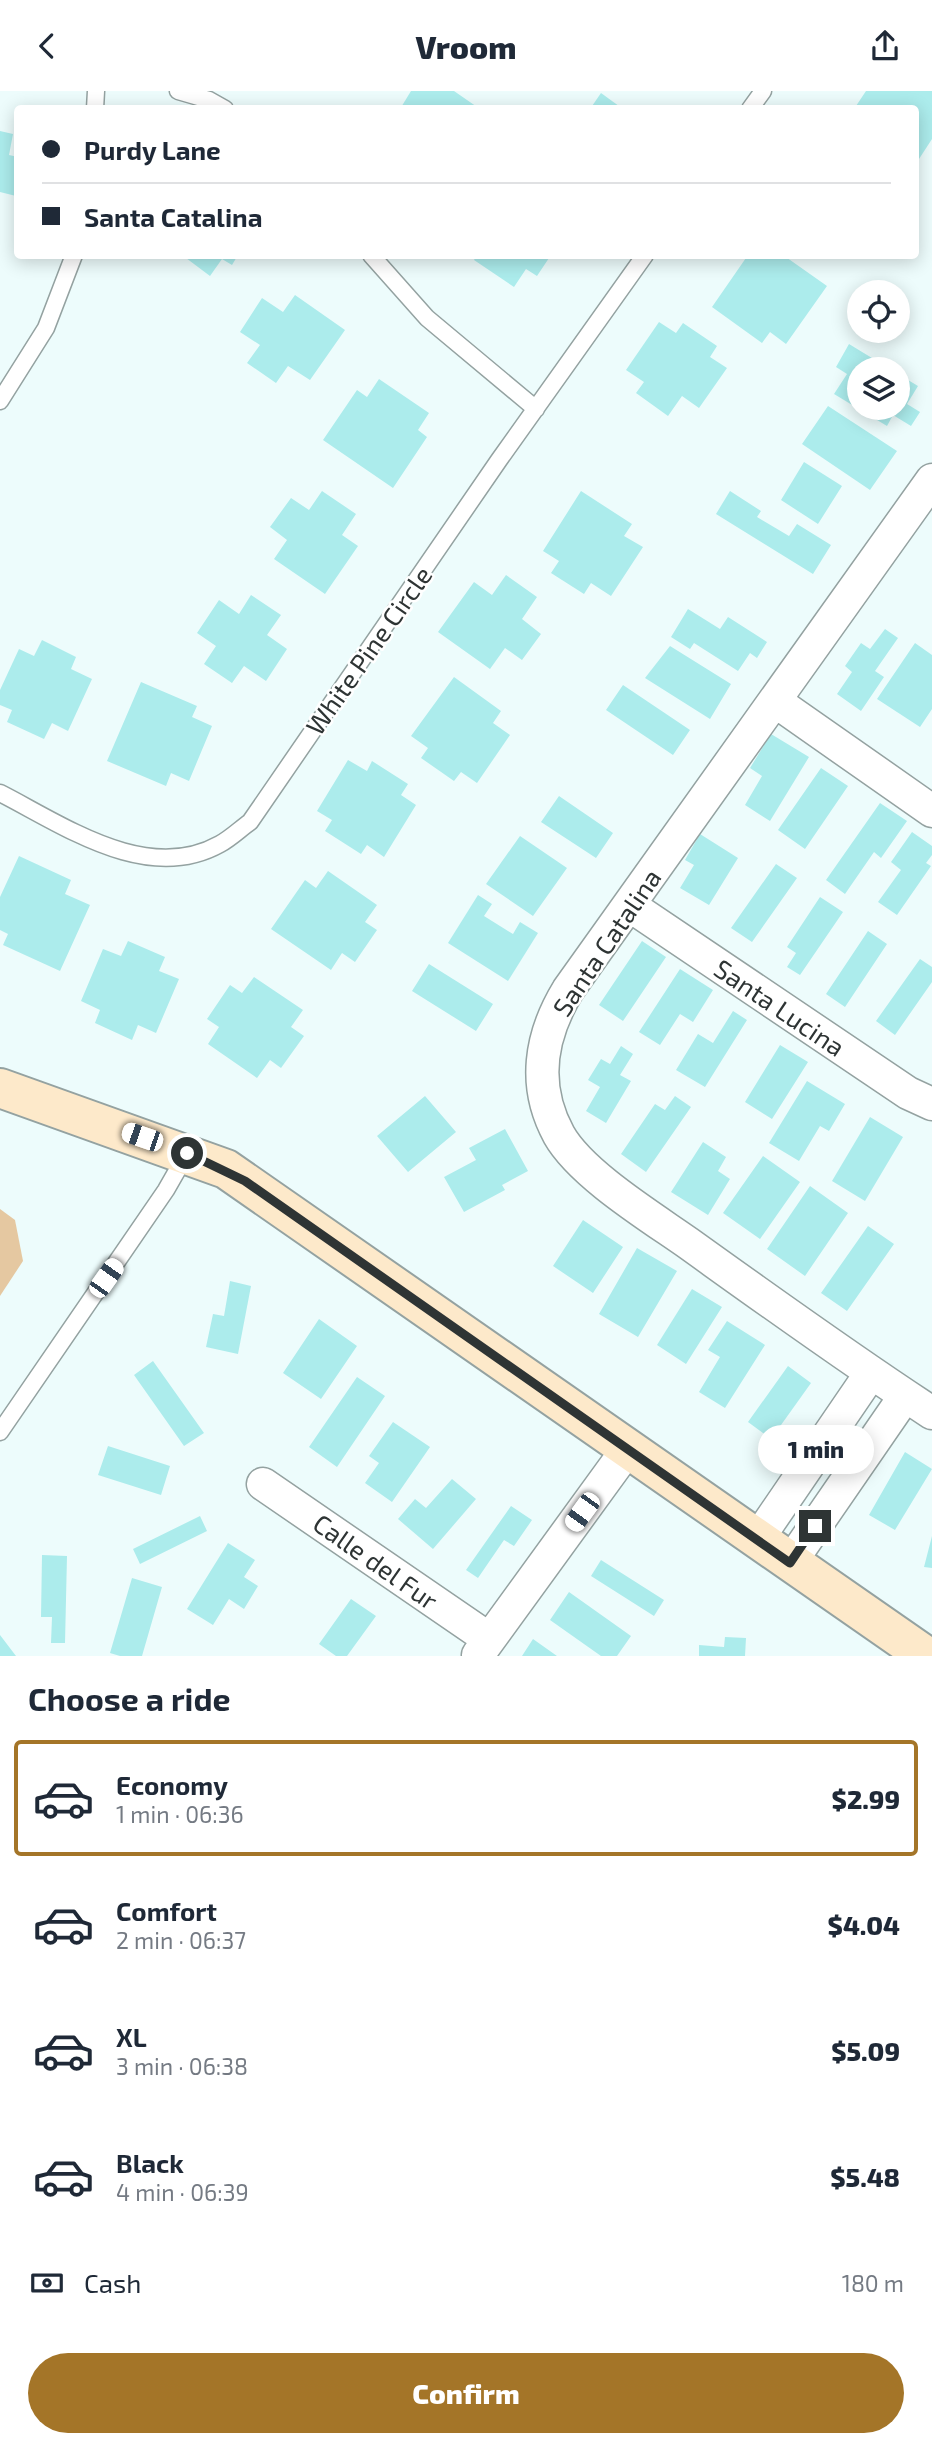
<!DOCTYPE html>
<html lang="en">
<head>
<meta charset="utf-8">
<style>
	body { margin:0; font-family:"Exo 2",sans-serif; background:#f2f2f3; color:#1f2937; height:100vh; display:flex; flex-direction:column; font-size:26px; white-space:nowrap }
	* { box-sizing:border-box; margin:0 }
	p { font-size:23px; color:#747a83 }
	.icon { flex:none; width:38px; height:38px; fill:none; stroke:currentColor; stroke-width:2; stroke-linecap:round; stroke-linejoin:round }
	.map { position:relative; height:1565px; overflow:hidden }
	.panel { display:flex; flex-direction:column; background:#fff; flex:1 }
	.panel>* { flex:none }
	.top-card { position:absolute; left:14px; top:14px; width:905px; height:154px; border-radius:7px; box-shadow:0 4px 18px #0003; display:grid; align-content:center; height:154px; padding:0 28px; background:#fff }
	.fabs { position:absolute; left:847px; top:189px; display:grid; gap:14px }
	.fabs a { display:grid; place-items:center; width:63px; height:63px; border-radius:50%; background:#fff; box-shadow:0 4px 18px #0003; font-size:35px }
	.end { position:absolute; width:32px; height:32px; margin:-16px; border:9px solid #2e3434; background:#fff; box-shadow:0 0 0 4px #fff }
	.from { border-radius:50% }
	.bubble { position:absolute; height:49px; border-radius:24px; background:#fff; box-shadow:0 4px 18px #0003; font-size:23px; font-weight:800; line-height:49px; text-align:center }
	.car { position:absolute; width:21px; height:42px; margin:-21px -10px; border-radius:9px; box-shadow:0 0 5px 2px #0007; background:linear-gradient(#fff 24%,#345 0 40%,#fff 0 76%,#345 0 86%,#fff 0) }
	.top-card b { display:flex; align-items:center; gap:24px; height:66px; font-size:26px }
	.top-card b+b { border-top:2px solid #e0e1e3 }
	.top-card i { width:18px; height:18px; background:#1f2937 }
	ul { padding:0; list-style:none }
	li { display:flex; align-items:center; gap:21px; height:116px; margin:0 14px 10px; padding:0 14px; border:4px solid transparent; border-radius:7px }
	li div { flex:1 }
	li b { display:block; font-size:26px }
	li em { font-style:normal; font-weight:800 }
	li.current { border-color:#a47528 }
	li>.icon { width:63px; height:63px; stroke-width:1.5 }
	h2 { padding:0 28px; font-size:32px; line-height:84px }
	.pay { display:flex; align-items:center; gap:18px; height:77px; padding:0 28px; font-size:26px }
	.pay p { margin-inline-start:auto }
	.primary-button { display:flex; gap:14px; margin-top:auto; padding:14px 28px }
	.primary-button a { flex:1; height:80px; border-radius:42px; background:#a47528; color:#fff; font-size:28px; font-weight:800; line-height:80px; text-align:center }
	header { display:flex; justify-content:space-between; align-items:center; height:91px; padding:0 28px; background:#fff; font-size:32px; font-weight:800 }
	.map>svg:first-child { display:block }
	.green { fill:#e5c8a1 }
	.building { fill:#acecec }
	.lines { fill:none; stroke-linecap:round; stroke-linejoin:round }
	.lane-casing { stroke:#94a2a1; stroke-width:19 }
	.street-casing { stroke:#94a2a1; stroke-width:35 }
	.secondary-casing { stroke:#94a2a1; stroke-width:42 }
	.lane { stroke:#fff; stroke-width:16 }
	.street { stroke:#fff; stroke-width:32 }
	.secondary { stroke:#fde9ca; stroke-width:38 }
	.route { stroke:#2e3434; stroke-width:9 }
	.labels { text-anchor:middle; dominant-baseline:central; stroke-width:5; stroke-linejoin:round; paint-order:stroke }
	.street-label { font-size:26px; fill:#2e3434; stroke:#fff }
</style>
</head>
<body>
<header><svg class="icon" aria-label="back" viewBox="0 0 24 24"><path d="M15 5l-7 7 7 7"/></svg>Vroom<svg class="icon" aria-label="share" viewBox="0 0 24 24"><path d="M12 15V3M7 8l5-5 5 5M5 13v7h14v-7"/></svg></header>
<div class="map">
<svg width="932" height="1565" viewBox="0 0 932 1565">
	<rect width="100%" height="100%" fill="#edfcfc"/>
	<path class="green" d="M0,1118L15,1129L23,1170L0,1205Z"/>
	<path class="building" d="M411,0H454L480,18H400Z
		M866,0H932V48L919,68L915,65V18H854Z
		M601,2L623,18H590Z
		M0,40L13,43L9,64L18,66L16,105L0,101Z
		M182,164H238L232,174L222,168L210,185Z
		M477,164H551L537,185L526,178L514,196L474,169Z
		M748,164H783L827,195L786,253L770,241L762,252L712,216Z
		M295,204L345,239L310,289L288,275L276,292L247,272L260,254L240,241L262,207L283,221Z
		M659,231L676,242L683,232L717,255L710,266L727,277L699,317L682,305L668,325L636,302L644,291L626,279Z
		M849,253L890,278H859V317H898V283L918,295L907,313L920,321L911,335L893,324L887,335L834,303L847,283L836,276Z
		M379,288L429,322L418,339L427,346L393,397L323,349L357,299L367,306Z
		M828,315L897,360L870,399L802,353Z
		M804,371L842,395L818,433L781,409Z
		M322,400L356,423L342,444L358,455L325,503L274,468L287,449L270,436L291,407L309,419Z
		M581,400L632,433L624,445L643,456L611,505L591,492L584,503L551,482L559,470L543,460Z
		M730,400L761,420L757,426L789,445L797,433L831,454L813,483L716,423Z
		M506,484L537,506L522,528L541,543L522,569L505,557L490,578L438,541L474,491L492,504Z
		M251,504L281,524L267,544L287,558L266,590L244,575L232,592L204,573L216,555L197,542L219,509L239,523Z
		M688,518L720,538L728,526L767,551L757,567L750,562L738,580L694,552L690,558L671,546Z
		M885,538L898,547L875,580L884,586L861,620L837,603L852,581L845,575L861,552L870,558Z
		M42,549L76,566L71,578L92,588L68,640L52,632L44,648L7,631L12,619L0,614V599L19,558L34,565Z
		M915,552L932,564V618L920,636L877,608Z
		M670,555L731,593L710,628L645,587Z
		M454,586L501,620L493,632L510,644L477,692L461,681L454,690L421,667L428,657L411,645Z
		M141,591L197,615L192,626L212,635L189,690L171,682L166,695L107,670Z
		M623,594L690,639L673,664L606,619Z
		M771,643L809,666L770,730L745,714L762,685L750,677Z
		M348,669L367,680L372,670L408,693L401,704L416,714L384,766L367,754L361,763L325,740L332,729L317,720Z
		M821,677L848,695L805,758L778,739Z
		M559,705L613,742L596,767L541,731Z
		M880,712L907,730L881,767L874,761L845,803L826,789Z
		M912,741L932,755V764L926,772L931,775L897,824L878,811L901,779L891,771Z
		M700,743L738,767L709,814L680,797L694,774L685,769Z
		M520,745L567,777L533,825L486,793Z
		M19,765L71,789L65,803L90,814L60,880L3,854L8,843L0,839V806Z
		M776,773L797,787L752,851L731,837Z
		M328,780L377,814L365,831L377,839L355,871L342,862L331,879L271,838L305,789L316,797Z
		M478,804L492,813L484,825L513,843L520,831L538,842L508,890L448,852Z
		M820,806L843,821L800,884L787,876L796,862L787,856Z
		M868,840L887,853L845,916L826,903Z
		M128,850L165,866L159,880L179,888L156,942L138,934L132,949L95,932L100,919L81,910L103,858L121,865Z
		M642,850L666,866L623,930L599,914Z
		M920,868L932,876V891L895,944L876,930Z
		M429,873L493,913L476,940L412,900Z
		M680,878L713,899L693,931L680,923L660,954L639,941Z
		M254,886L303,919L291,936L304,945L281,977L270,969L257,987L208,953L219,936L207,928L230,894L242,902Z
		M733,920L747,929L705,996L676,979L698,943L713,952Z
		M780,954L808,971L772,1028L745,1011Z
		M621,955L633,963L620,984L631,990L606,1032L586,1020L600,996L588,989L601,968L610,973Z
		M807,990L845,1013L829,1040L820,1035L799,1070L769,1052Z
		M425,1005L456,1041L408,1081L377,1045Z
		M675,1005L691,1016L646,1081L621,1063L655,1013L665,1019Z
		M870,1026L903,1046L865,1110L832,1090Z
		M505,1038L528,1080L502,1094L505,1099L464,1121L444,1086L476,1069L469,1057Z
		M703,1051L726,1066L718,1080L730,1088L708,1124L671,1101Z
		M763,1065L800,1091L760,1148L723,1122Z
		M810,1095L848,1122L805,1185L767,1158Z
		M583,1129L623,1156L593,1202L553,1175Z
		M868,1135L894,1153L847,1220L821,1202Z
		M637,1157L677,1180L638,1246L599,1223Z
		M230,1190L251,1195L238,1263L206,1256L213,1223L224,1225Z
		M692,1198L722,1216L686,1273L657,1254Z
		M319,1228L357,1255L321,1308L283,1282Z
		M727,1230L765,1254L725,1317L699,1301L720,1266L708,1259Z
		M153,1270L204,1342L184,1355L134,1284Z
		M788,1275L811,1292L771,1348L748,1331Z
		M357,1286L385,1305L337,1376L309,1356Z
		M393,1331L430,1356L392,1411L365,1392L379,1372L369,1365Z
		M108,1355L170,1375L161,1404L98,1384Z
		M905,1361L932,1378L895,1439L869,1424Z
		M452,1388L476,1408L433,1458L398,1428L415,1408L426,1417Z
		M511,1415L532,1429L514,1455L504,1449L478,1487L466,1479Z
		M200,1425L207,1440L140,1473L133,1458Z
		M932,1445V1477L924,1476Z
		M228,1452L255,1469L244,1486L258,1495L244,1518L229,1508L213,1534L187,1518Z
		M42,1464L67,1465L65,1552H51L52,1526H41Z
		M601,1469L664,1509L654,1525L591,1485Z
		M132,1487L162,1496L142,1565H120L110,1562Z
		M569,1501L631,1545L617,1565H601L550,1529Z
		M351,1508L376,1525L347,1565H336L319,1553Z
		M0,1544L16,1565H0Z
		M725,1546L746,1547L745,1565H699V1554L724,1556Z
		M533,1548L557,1565H522Z"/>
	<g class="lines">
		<g class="lane-casing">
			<path id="lane" d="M178,0L209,9L225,18
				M95,18L96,0
				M750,18L763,0
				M371,164L427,227L536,318
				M0,310L46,237L74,164
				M0,702C63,734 147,794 220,753C231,747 240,738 250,731L499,369L645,164
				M0,1341L166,1099L186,1064"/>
		</g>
		<g class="street-casing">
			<path id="street" d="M932,389L568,899C540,945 532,995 559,1044C581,1083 651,1126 688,1152C769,1210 849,1268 932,1322
				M775,610L932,720
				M629,814L908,1002L932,1013
				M263,1393L489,1548
				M757,1449L871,1282
				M790,1472L905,1305
				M478,1564L627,1359"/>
		</g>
		<g class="secondary-casing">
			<path id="secondary" d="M0,997L226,1078L926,1565"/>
		</g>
		<use href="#lane" class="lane"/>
		<use href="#street" class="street"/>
		<use href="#secondary" class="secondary"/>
	</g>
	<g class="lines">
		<path class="route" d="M187,1062L245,1090L790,1472L815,1435"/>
	</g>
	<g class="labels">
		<g class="street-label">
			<text transform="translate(368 559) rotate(-55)">White Pine Circle</text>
			<text transform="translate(606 851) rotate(-56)">Santa Catalina</text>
			<text transform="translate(780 916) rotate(34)">Santa Lucina</text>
			<text transform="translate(376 1470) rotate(35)">Calle del Fur</text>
		</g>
	</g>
</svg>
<div class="fabs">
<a><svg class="icon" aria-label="locate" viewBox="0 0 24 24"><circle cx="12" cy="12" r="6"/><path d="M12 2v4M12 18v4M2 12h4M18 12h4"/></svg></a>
<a><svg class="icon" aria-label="layers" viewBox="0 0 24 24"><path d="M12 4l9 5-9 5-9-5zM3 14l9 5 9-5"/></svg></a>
</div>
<i class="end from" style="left:187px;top:1062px"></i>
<i class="end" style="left:815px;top:1435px"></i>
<div class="bubble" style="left:758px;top:1334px;width:116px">1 min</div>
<i class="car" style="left:142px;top:1046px;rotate:289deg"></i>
<i class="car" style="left:106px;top:1187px;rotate:35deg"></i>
<i class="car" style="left:582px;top:1421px;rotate:216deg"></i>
<div class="top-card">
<b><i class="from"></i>Purdy Lane</b>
<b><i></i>Santa Catalina</b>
</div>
</div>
<section class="panel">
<h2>Choose a ride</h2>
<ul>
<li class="current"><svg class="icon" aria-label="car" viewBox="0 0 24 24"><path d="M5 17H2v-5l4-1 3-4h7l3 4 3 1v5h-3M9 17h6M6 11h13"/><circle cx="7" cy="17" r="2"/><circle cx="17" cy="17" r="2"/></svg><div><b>Economy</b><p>1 min · 06:36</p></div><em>$2.99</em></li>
<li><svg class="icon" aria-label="car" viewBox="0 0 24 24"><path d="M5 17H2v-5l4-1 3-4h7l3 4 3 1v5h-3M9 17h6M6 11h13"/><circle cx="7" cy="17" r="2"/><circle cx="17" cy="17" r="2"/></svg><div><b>Comfort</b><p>2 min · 06:37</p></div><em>$4.04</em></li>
<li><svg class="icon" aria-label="car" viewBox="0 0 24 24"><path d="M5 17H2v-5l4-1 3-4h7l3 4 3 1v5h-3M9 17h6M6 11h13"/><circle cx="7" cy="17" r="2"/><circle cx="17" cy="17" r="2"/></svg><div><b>XL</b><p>3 min · 06:38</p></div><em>$5.09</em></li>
<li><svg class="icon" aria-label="car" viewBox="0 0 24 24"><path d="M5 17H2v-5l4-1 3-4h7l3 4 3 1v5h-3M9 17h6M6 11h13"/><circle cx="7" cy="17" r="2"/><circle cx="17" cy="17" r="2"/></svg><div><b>Black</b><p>4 min · 06:39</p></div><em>$5.48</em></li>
</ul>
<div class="pay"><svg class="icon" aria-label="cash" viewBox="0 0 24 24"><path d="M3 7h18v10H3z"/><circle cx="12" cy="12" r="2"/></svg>Cash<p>180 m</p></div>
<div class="primary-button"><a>Confirm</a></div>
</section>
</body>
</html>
